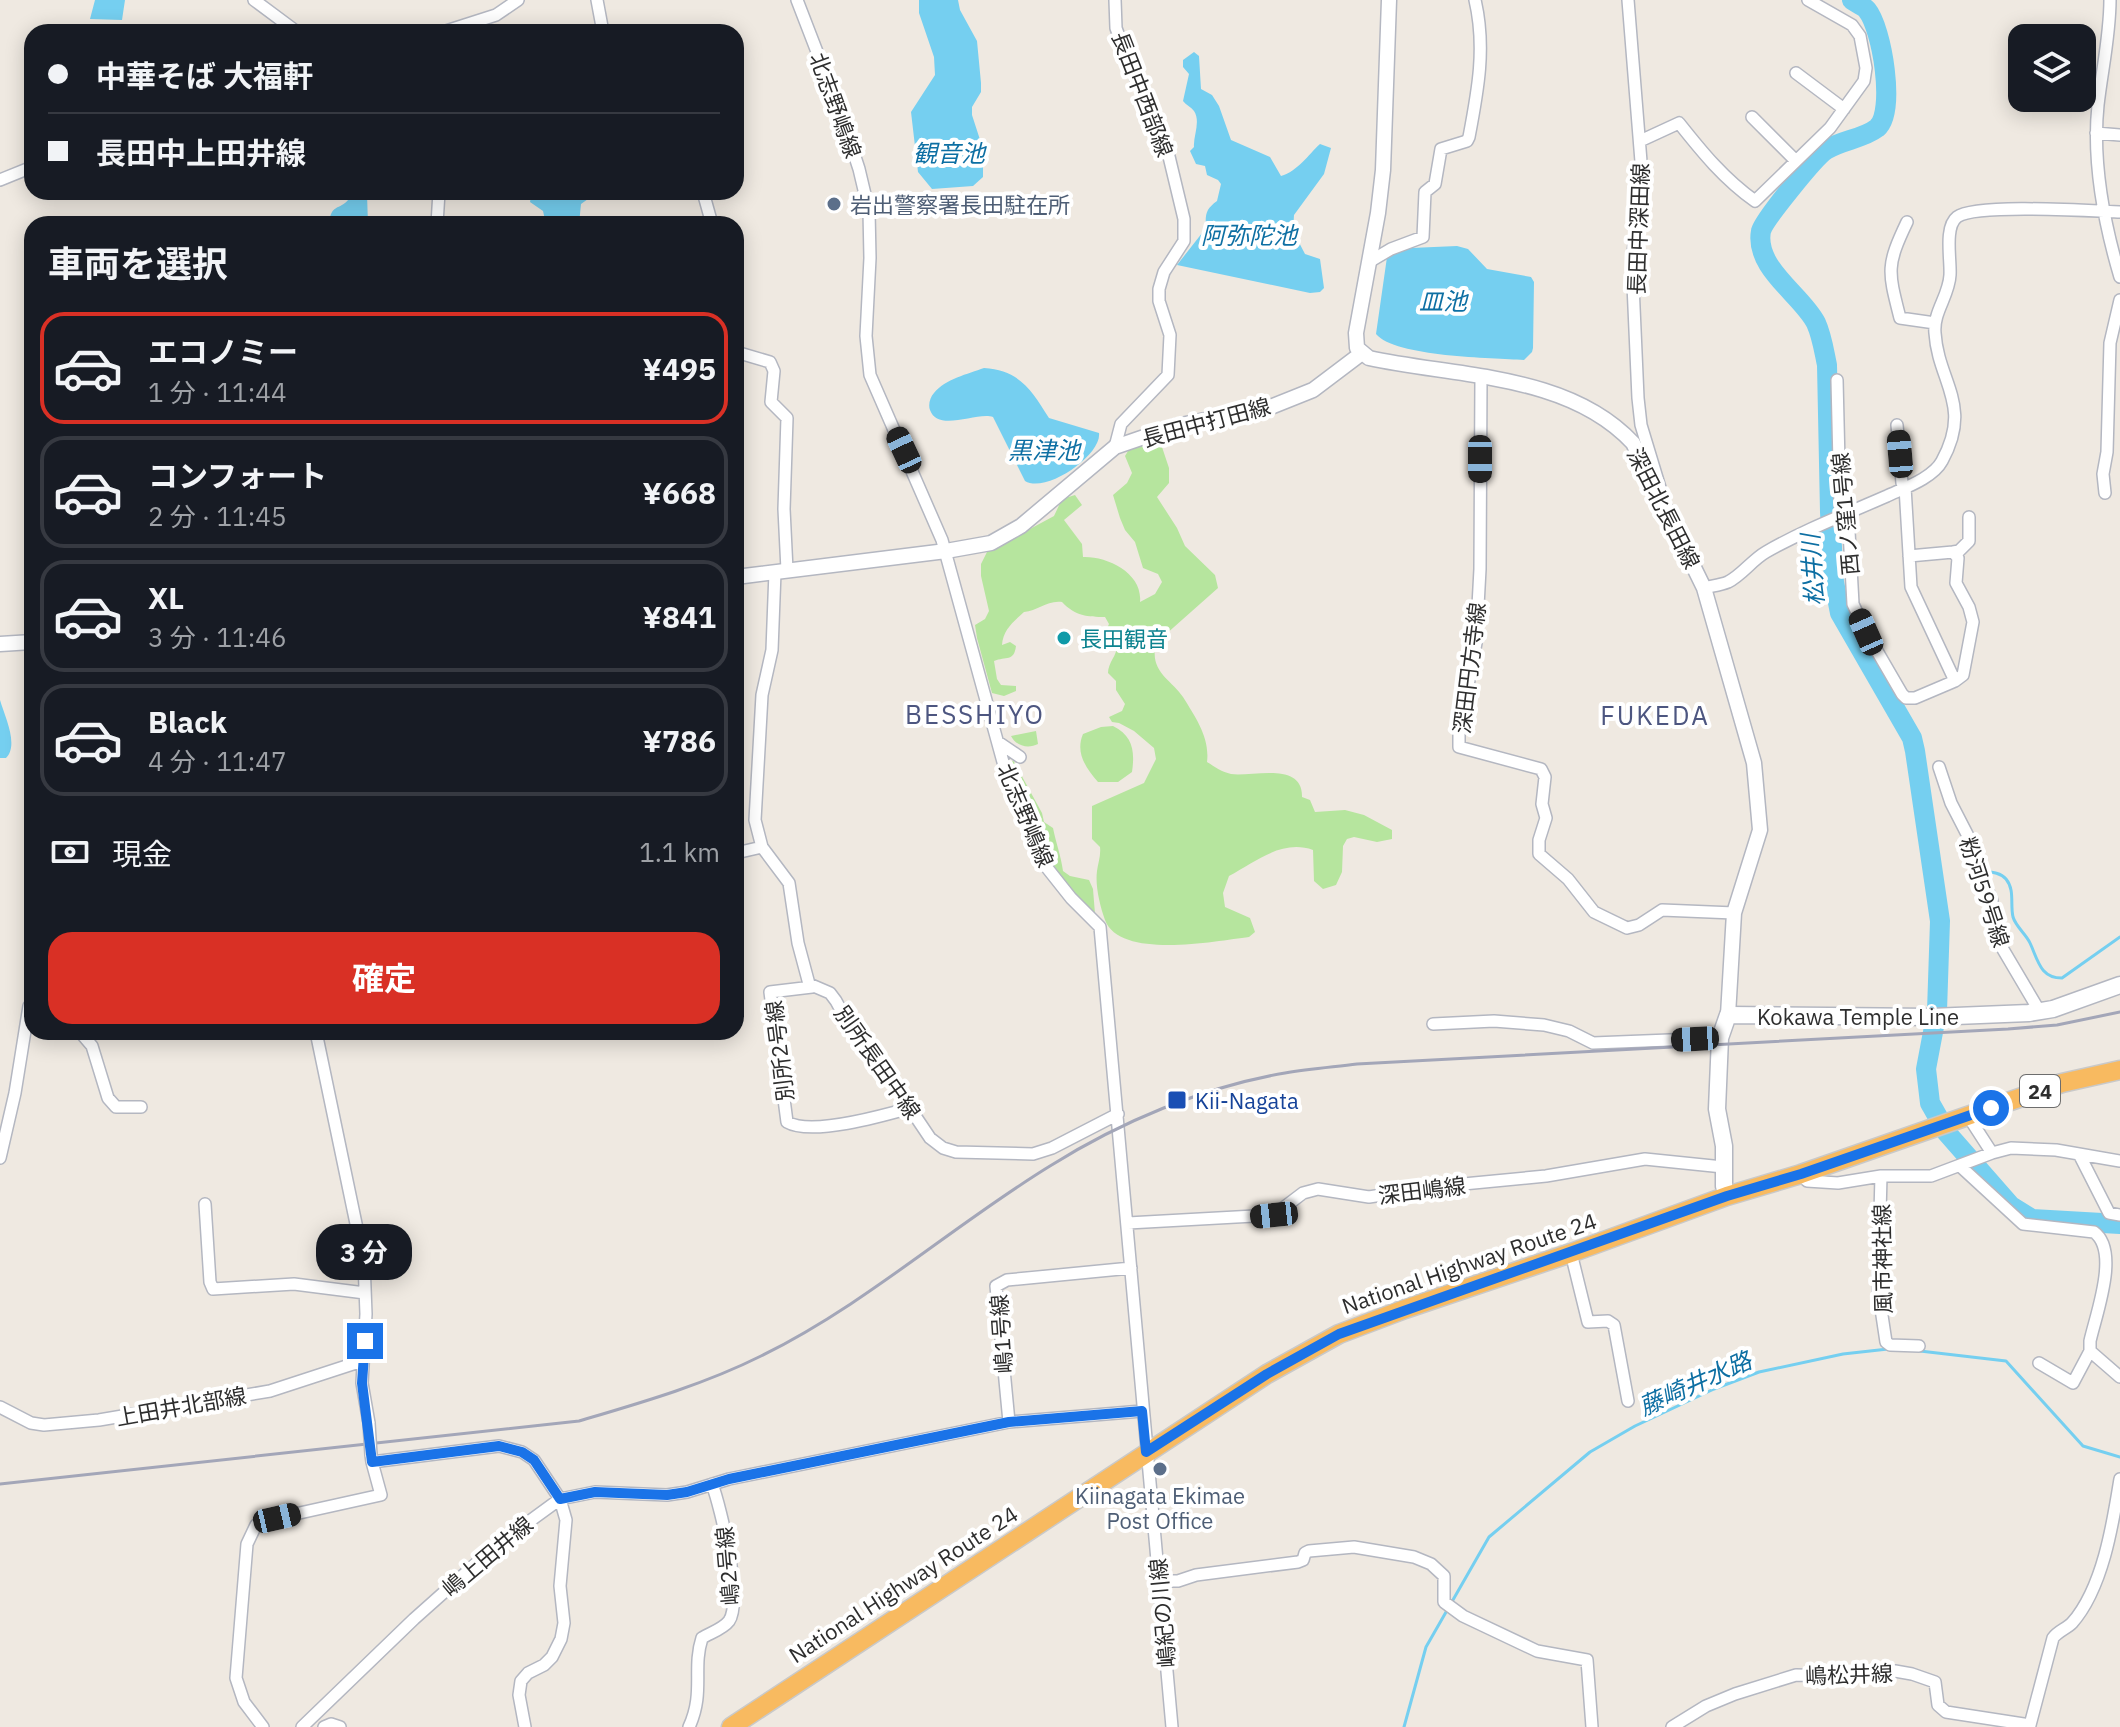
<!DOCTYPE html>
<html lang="ja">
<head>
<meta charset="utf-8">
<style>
	body { margin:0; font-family:"IBM Plex Sans","Noto Sans JP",sans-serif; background:#20242c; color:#f1f3f6; height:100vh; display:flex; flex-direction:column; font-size:30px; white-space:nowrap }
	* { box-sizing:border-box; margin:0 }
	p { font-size:26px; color:#9ea1a6 }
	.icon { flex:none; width:44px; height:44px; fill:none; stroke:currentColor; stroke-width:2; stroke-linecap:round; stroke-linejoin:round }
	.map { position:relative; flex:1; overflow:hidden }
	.drawer { position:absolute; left:24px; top:216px; width:720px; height:824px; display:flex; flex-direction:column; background:#171b24; border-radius:24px; box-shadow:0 4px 20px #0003 }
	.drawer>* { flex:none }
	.hud { position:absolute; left:24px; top:24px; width:720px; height:176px; border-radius:24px; box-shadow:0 4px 20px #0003; display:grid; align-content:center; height:176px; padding:0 24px; background:#171b24 }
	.controls { position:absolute; left:2008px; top:24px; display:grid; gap:16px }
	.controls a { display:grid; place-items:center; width:88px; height:88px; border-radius:16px; background:#171b24; box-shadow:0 4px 20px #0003; font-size:40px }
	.end { position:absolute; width:36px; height:36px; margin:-18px; border:10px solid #1a73e8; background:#fff; box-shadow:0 0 0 4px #fff }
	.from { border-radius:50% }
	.bubble { position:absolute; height:56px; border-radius:24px; background:#171b24; box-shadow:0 4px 20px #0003; font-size:26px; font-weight:700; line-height:56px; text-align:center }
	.car { position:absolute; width:24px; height:48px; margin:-24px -12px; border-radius:10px; box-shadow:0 0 6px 2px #0007; background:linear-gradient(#222 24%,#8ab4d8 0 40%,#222 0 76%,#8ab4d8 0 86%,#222 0) }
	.hud b { display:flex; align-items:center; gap:28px; height:76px; font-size:30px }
	.hud b+b { border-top:2px solid #363941 }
	.hud i { width:20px; height:20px; background:#f1f3f6 }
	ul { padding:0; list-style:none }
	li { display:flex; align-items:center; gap:24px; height:112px; margin:0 16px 12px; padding:0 8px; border:4px solid #363941; border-radius:24px }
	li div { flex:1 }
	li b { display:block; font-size:30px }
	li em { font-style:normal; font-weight:700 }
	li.active { border-color:#d93025 }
	li>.icon { width:72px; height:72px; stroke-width:1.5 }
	h2 { padding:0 24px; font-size:36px; line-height:96px }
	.pay { display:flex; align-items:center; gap:20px; height:88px; padding:0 24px; font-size:30px }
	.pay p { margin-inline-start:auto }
	.cta { display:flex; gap:16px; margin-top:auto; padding:16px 24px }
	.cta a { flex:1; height:92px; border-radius:24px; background:#d93025; color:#fff; font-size:32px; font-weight:700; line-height:92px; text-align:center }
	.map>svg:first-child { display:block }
	.green { fill:#b6e59e }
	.water { fill:#75cff0 }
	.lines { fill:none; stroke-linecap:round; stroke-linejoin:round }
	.stream { stroke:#75cff0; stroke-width:3 }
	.river { stroke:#75cff0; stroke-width:20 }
	.minor-casing { stroke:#b4b7c1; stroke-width:14 }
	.tertiary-casing { stroke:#b4b7c1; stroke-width:17 }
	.secondary-casing { stroke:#b4b7c1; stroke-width:19 }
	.trunk-casing { stroke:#c9c9c9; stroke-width:21 }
	.minor { stroke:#fff; stroke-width:11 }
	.tertiary { stroke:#fff; stroke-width:14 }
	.secondary { stroke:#fff; stroke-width:16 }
	.trunk { stroke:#f8ba60; stroke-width:18 }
	.rail { stroke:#a3a6b8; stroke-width:3 }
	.minor-bridge-casing { stroke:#b4b7c1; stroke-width:14; stroke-linecap:butt }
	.minor-bridge { stroke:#fff; stroke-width:11 }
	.route { stroke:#1a73e8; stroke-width:10 }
	.service-dot { fill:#5c6f8a; stroke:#fff; stroke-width:3 }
	.culture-dot { fill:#0f9aa8; stroke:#fff; stroke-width:3 }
	.transit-dot { fill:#1a4fb4; stroke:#fff; stroke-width:3 }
	.labels { text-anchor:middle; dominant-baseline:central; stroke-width:8; stroke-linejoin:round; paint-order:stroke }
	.shield { fill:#fff; stroke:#6d6d6d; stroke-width:2 }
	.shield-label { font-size:20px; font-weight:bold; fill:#2e2e2e }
	.street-label { font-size:22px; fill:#2e2e2e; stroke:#fff }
	.service-label { font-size:22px; fill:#4e5e75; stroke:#fff; text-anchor:start }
	.culture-label { font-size:22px; fill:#0d838f; stroke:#fff; text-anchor:start }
	.transit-label { font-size:22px; fill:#164399; stroke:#fff; text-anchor:start }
	.water-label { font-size:24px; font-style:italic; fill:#0d6fa3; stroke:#fff }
	.quarter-label { font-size:26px; letter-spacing:2px; fill:#4d5680; stroke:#fff }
</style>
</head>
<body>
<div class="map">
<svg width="2120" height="1727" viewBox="0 0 2120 1727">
	<rect width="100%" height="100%" fill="#efe9e1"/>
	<path class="green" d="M1145,441L1161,444L1169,468V483L1157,497L1177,528L1185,546L1215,575L1218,588L1156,643C1149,672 1171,679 1183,697C1196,718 1210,738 1207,762C1215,767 1222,772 1231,774C1252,777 1303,761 1302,797L1310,800L1315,812L1345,810L1364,815L1392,830V839L1377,842L1354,837L1347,839L1343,846L1342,872L1336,885L1323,889L1314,881L1313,850C1282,839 1255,862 1229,876L1223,893L1225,907L1250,918L1255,932L1249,937C1216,941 1120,960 1105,920C1100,906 1095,886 1097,871C1098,863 1101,856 1100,847L1092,839V806L1144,783L1156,759L1154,748L1134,731L1119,723L1112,722L1109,717L1122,711L1125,704L1116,690V681L1108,673C1108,662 1118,655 1117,644L1104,635L1109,624L1105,617C1088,617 1075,616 1062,602C1047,600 1038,611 1024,612C1013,622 1003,630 1002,645L1010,642L1016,646C1014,662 1006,656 994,661L997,679L1001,685L1016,686V691L1004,696L992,693L977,638L975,625L985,619L989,611L981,576V564L987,552L1054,516L1062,499L1075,495L1082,505L1064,520L1082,544L1083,557C1107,556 1143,573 1140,602L1155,594L1162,582L1158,574L1143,568L1135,542L1125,530L1120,518L1113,495L1127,483L1132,473L1125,456L1131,446Z
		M1113,726C1133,736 1135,751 1132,772L1118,782H1098C1086,768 1075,753 1083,734L1101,727Z
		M1036,731L1038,744C1028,749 1016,746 1011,736Z
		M1013,760L1042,813L1044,822L1053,828C1056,843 1061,856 1063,871L1070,876L1089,880L1093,889L1095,914L1081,902L1049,864L1010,767Z"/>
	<path class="water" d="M95,0H125L122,20L90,19Z
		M919,0H958L960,10L977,41L981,83V92L972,107V115L983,149V177L973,186L932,189L918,172L911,112L935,75L934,57L919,13Z
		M1194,52L1199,56L1201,89L1212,95L1219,106L1231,140L1270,157L1281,176C1298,171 1308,155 1320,144L1331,148L1324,174L1294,215L1293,231L1305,254L1320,259L1324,288L1320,292L1310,293L1177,265L1206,228C1205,214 1206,209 1217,201L1221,184L1218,180L1207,175L1205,166L1196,164L1190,151L1194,147C1193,136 1201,122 1194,111C1191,107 1186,105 1183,101L1189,74L1183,67V60Z
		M349,192H372L367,194L368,224H329C331,203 339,211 349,199Z
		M532,192H592L595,199H588L581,204L579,224H546L543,211L530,202Z
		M1457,246L1468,249L1487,269L1531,277L1534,282L1533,348L1532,352L1524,360C1493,358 1395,357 1376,334L1387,257L1411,248Z
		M984,368C1020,370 1032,391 1049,418L1099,433C1102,455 1046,494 1025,481L993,417C978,411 938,433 930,410C928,405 930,397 934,393C945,379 968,374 984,368Z
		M0,700C5,717 19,745 6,758H0Z"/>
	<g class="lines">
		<path class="stream" d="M1982,871C1990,872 2000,872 2006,879C2015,890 2010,904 2013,917C2016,927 2026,934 2030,943C2038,960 2040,978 2062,978L2120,937
			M1920,1351L2006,1361L2083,1446L2120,1457
			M1404,1727L1426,1647L1489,1537L1590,1452L1635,1426L1714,1389L1759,1372L1843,1354L1888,1349"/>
		<path class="river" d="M1852,0C1856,3 1864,6 1867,10C1882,28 1896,112 1877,128C1863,139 1841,140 1826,150C1815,157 1764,220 1761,231C1754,268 1802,295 1816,323C1822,336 1824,351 1827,365L1830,512L1834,582L1840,613L1912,738L1915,751L1940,921L1937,1011L1926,1069L1930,1103L1947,1133L2011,1206L2032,1219L2120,1224"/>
		<g class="minor-casing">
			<path id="minor" d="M254,0L297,32
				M597,0L603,32
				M797,0L841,114L859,169L869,211L870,258L866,336L870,375L942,540L1003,762L1044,864L1071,898L1100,927L1172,1727
				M1628,0L1642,174L1632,262L1638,398L1641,425L1661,491
				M2110,0C2110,35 2102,70 2098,105C2092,162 2104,223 2120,277
				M443,32L496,15L518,0
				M1796,73L1844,109
				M1752,117L1796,161
				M2096,133L2120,135
				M1640,141L1679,123C1702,152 1724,179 1755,201L1830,128L1864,81L1866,68L1860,36L1852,25L1808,0
				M0,180L32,167
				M703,192L712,224
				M1907,222C1886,266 1888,271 1900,318L1935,323
				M437,224L439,192
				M1369,262L1391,249L1423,237L1425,192L1435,184L1441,149L1467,141L1469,137C1478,90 1486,47 1475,0
				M736,352L770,362L774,371L771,402L787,418L784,509L787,570
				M1481,378L1480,569L1476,643L1459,733V747L1541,769L1545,777L1542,804L1546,818L1539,840V854L1568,879L1594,912L1627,928L1639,925L1662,910L1734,913
				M1837,380L1840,505L1848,513L1853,604L1866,632L1902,694L1906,698H1915L1955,681L1911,587L1905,487L1902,483L1897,425
				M1115,447L1121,424L1168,375L1170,335L1159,301V289L1164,272L1184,241V219L1166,144L1129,64L1116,28L1115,0
				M2105,493L2103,474L2107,452L2110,343L2120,300
				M1953,552L1959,551L1969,541V517
				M1909,556L1953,552L1958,558L1956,583L1969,607L1973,622L1963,675L1955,681
				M775,572L772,650L762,695L755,820L762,847L789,883L798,943L809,984L830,993L836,1001L855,1036L889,1077L930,1138L943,1148L956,1152L1033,1154L1052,1148L1118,1114
				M1704,588C1712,586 1721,585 1728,582C1742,575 1752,560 1766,552C1804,530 1846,514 1887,496C1904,488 1933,478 1942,461C1973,405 1938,382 1935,333C1933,312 1949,296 1950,275C1951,260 1944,227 1957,217C1976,203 2092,211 2120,212
				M998,742L1020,757
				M1939,767L1951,803L1969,838L1978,875L1991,897L2001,946L2040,1012
				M736,853L762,847
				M812,987L770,992L787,1122C811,1136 882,1116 910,1108
				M1433,1024L1494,1021L1544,1025L1569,1031L1593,1043L1720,1038
				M80,1032L92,1046L108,1098L116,1107H141
				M316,1032L364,1262L366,1314L362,1383L369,1423
				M1968,1116L1992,1153
				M2079,1154L2109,1213L2120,1215
				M0,1158L15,1093L29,1006H32
				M1960,1166L2023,1224L2094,1232C2120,1251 2096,1314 2090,1341V1351L2120,1377
				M1801,1174L1807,1181L1838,1183L1881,1176H1931L1992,1153L2011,1148L2056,1150L2120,1161
				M1881,1176L1878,1289L1886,1342L1890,1345L1919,1346
				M205,1204L210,1282L213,1289L294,1284L365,1293
				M1128,1223L1274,1215L1303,1193L1318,1189L1369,1197L1432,1187L1546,1176L1645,1159L1723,1167
				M1571,1253L1588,1322L1608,1321L1614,1325L1628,1401
				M2039,1363L2073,1383L2090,1351
				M0,1407L31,1423L44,1425L99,1420L270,1391L362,1361
				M1009,1422L996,1286L1007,1280L1131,1268
				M371,1455L372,1462L499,1446L522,1452L534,1460L560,1499L566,1520L560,1586L564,1623L561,1639L552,1657L544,1665L528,1673L521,1681L519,1695L525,1727
				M1160,1581H1178L1196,1575L1298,1562L1303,1560L1305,1553L1309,1551L1354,1547L1414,1557L1431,1564L1444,1576V1602L1463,1616L1537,1651L1587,1660L1592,1727
				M263,1727L244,1702L236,1678L247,1544L256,1525L277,1518L381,1495L372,1462
				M302,1727L414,1619L497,1545L560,1499L595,1492L667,1495L687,1492L729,1479L1009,1422L1142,1411
				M324,1727L331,1724L340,1727
				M689,1727C705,1692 692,1669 702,1638C710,1633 723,1629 729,1621C743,1601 721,1508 712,1484
				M1672,1727L1706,1706L1735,1694L1796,1675L1842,1676L1895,1671L1912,1674L1935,1682L1938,1705L1946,1712L2030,1725L2053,1638C2058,1631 2066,1629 2072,1623C2103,1588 2113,1523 2120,1479"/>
		</g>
		<g class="tertiary-casing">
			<path id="tertiary" d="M1389,0L1383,170L1378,213L1356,333L1357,348L1369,358C1455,377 1568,373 1633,443L1704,588L1754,763L1760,830L1734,913L1728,1015
				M736,577L946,551L991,543L1021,526L1115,447L1176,426L1273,406L1313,390L1362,353
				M0,644L32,642"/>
		</g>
		<g class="secondary-casing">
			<path id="secondary" d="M1727,1196L1724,1186V1146L1717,1109L1720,1038L1728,1015L1931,1017L2029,1013L2053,1009L2120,985"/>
		</g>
		<g class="trunk-casing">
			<path id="trunk" d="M731,1727L1267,1374L1339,1334L1405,1309L1571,1253L1727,1196L1801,1174L2062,1083L2120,1070"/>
		</g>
		<use href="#minor" class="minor"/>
		<use href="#tertiary" class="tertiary"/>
		<use href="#secondary" class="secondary"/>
		<use href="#trunk" class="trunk"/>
		<path class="rail" d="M0,1484L579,1421C640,1403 703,1385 761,1356C865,1305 952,1226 1050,1166C1120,1122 1203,1087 1285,1073C1309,1069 1333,1067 1357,1064L2008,1029L2057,1025L2120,1012"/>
		<g class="minor-bridge-casing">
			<path id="minor-bridge" d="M369,1423L371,1455"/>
		</g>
		<use href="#minor-bridge" class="minor-bridge"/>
	</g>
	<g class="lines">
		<path class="route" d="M365,1341L362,1383L372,1462L499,1446L522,1452L534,1460L560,1499L595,1492L667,1495L687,1492L729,1479L1009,1422L1142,1411L1146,1452L1267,1374L1339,1334L1727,1196L1801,1174L1991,1108"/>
	</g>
	<g class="service-dot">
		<circle cx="834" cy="204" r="8"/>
		<circle cx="1160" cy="1469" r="8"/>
	</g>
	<circle class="culture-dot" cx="1064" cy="638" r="8"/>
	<rect class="transit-dot" x="1167" y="1090" width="20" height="20" rx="4"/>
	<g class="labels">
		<rect class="shield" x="2020" y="1075" width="40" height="32" rx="6"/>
		<g class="shield-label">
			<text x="2040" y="1091">24</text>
		</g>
		<g class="street-label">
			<text transform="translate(1143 94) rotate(69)">長田中西部線</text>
			<text transform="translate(836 105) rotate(70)">北志野嶋線</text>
			<text transform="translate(1638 229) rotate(-88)">長田中深田線</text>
			<text transform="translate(1206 422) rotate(-15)">長田中打田線</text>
			<text transform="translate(1664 508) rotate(63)">深田北長田線</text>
			<text transform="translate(1845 514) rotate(-95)">西ノ窪1号線</text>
			<text transform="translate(1469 668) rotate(-83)">深田円方寺線</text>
			<text transform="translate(1026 815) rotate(67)">北志野嶋線</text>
			<text transform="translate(1985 892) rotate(72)">粉河59号線</text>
			<text x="1858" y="1016">Kokawa Temple Line</text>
			<text transform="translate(779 1051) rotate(-97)">別所2号線</text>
			<text transform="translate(878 1062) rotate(55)">別所長田中線</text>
			<text transform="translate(1422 1190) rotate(-7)">深田嶋線</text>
			<text transform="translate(1882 1259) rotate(-91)">風市神社線</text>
			<text transform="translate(1469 1263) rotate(-19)">National Highway Route 24</text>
			<text transform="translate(1001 1334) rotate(-94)">嶋1号線</text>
			<text transform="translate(181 1406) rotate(-10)">上田井北部線</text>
			<text transform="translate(487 1556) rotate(-40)">嶋上田井線</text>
			<text transform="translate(727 1566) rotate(-95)">嶋2号線</text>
			<text transform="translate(903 1584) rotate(-33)">National Highway Route 24</text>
			<text transform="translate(1162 1613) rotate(-95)">嶋紀の川線</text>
			<text transform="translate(1849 1674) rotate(-2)">嶋松井線</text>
		</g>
		<g class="service-label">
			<text x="850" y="204">岩出警察署長田駐在所</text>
			<text x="1160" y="1495" text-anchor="middle">Kiinagata Ekimae<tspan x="1160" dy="25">Post Office</tspan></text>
		</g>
		<g class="culture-label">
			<text x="1080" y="638">長田観音</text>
		</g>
		<g class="transit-label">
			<text x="1195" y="1100">Kii-Nagata</text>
		</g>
		<g class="water-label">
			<text x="949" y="153">観音池</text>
			<text x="1249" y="235">阿弥陀池</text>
			<text x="1443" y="301">皿池</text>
			<text x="1044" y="450">黒津池</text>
			<text transform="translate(1812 570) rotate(-94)">松井川</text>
			<text transform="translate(1695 1383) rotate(-24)">藤崎井水路</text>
		</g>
		<g class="quarter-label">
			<text x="975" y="714">BESSHIYO</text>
			<text x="1655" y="715">FUKEDA</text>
		</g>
	</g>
</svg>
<div class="controls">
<a><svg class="icon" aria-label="layers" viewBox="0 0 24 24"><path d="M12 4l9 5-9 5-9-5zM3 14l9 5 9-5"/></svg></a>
</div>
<i class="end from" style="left:1991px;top:1108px"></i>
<i class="end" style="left:365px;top:1341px"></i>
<div class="bubble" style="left:316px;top:1224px;width:96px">3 分</div>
<i class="car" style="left:904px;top:450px;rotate:335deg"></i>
<i class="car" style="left:1900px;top:454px;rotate:355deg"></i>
<i class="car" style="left:1480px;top:459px;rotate:180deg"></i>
<i class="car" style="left:1866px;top:632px;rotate:336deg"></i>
<i class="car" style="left:1695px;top:1039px;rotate:267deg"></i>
<i class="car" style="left:1274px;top:1215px;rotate:264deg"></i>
<i class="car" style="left:277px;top:1518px;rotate:77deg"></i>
<div class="hud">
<b><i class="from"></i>中華そば 大福軒</b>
<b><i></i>長田中上田井線</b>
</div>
<section class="drawer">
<h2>車両を選択</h2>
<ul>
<li class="active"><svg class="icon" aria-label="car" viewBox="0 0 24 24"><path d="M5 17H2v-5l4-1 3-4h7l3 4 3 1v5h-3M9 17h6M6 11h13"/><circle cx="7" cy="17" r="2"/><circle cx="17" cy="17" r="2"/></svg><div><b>エコノミー</b><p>1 分 · 11:44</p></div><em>¥495</em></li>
<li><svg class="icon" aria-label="car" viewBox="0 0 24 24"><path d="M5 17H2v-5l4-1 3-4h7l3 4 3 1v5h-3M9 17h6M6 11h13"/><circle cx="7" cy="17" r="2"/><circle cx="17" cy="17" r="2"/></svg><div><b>コンフォート</b><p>2 分 · 11:45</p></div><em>¥668</em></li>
<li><svg class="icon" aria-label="car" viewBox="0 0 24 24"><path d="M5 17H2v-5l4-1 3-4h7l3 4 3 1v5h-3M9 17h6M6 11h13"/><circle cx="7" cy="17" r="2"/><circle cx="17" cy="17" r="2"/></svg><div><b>XL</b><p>3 分 · 11:46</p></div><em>¥841</em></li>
<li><svg class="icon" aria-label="car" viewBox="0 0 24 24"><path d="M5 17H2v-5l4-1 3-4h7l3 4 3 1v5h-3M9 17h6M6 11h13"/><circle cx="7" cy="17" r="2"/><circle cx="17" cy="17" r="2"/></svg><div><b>Black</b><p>4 分 · 11:47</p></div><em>¥786</em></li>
</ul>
<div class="pay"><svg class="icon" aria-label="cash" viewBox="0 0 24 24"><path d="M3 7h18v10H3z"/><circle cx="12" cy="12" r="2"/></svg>現金<p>1.1 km</p></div>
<div class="cta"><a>確定</a></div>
</section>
</div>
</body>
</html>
